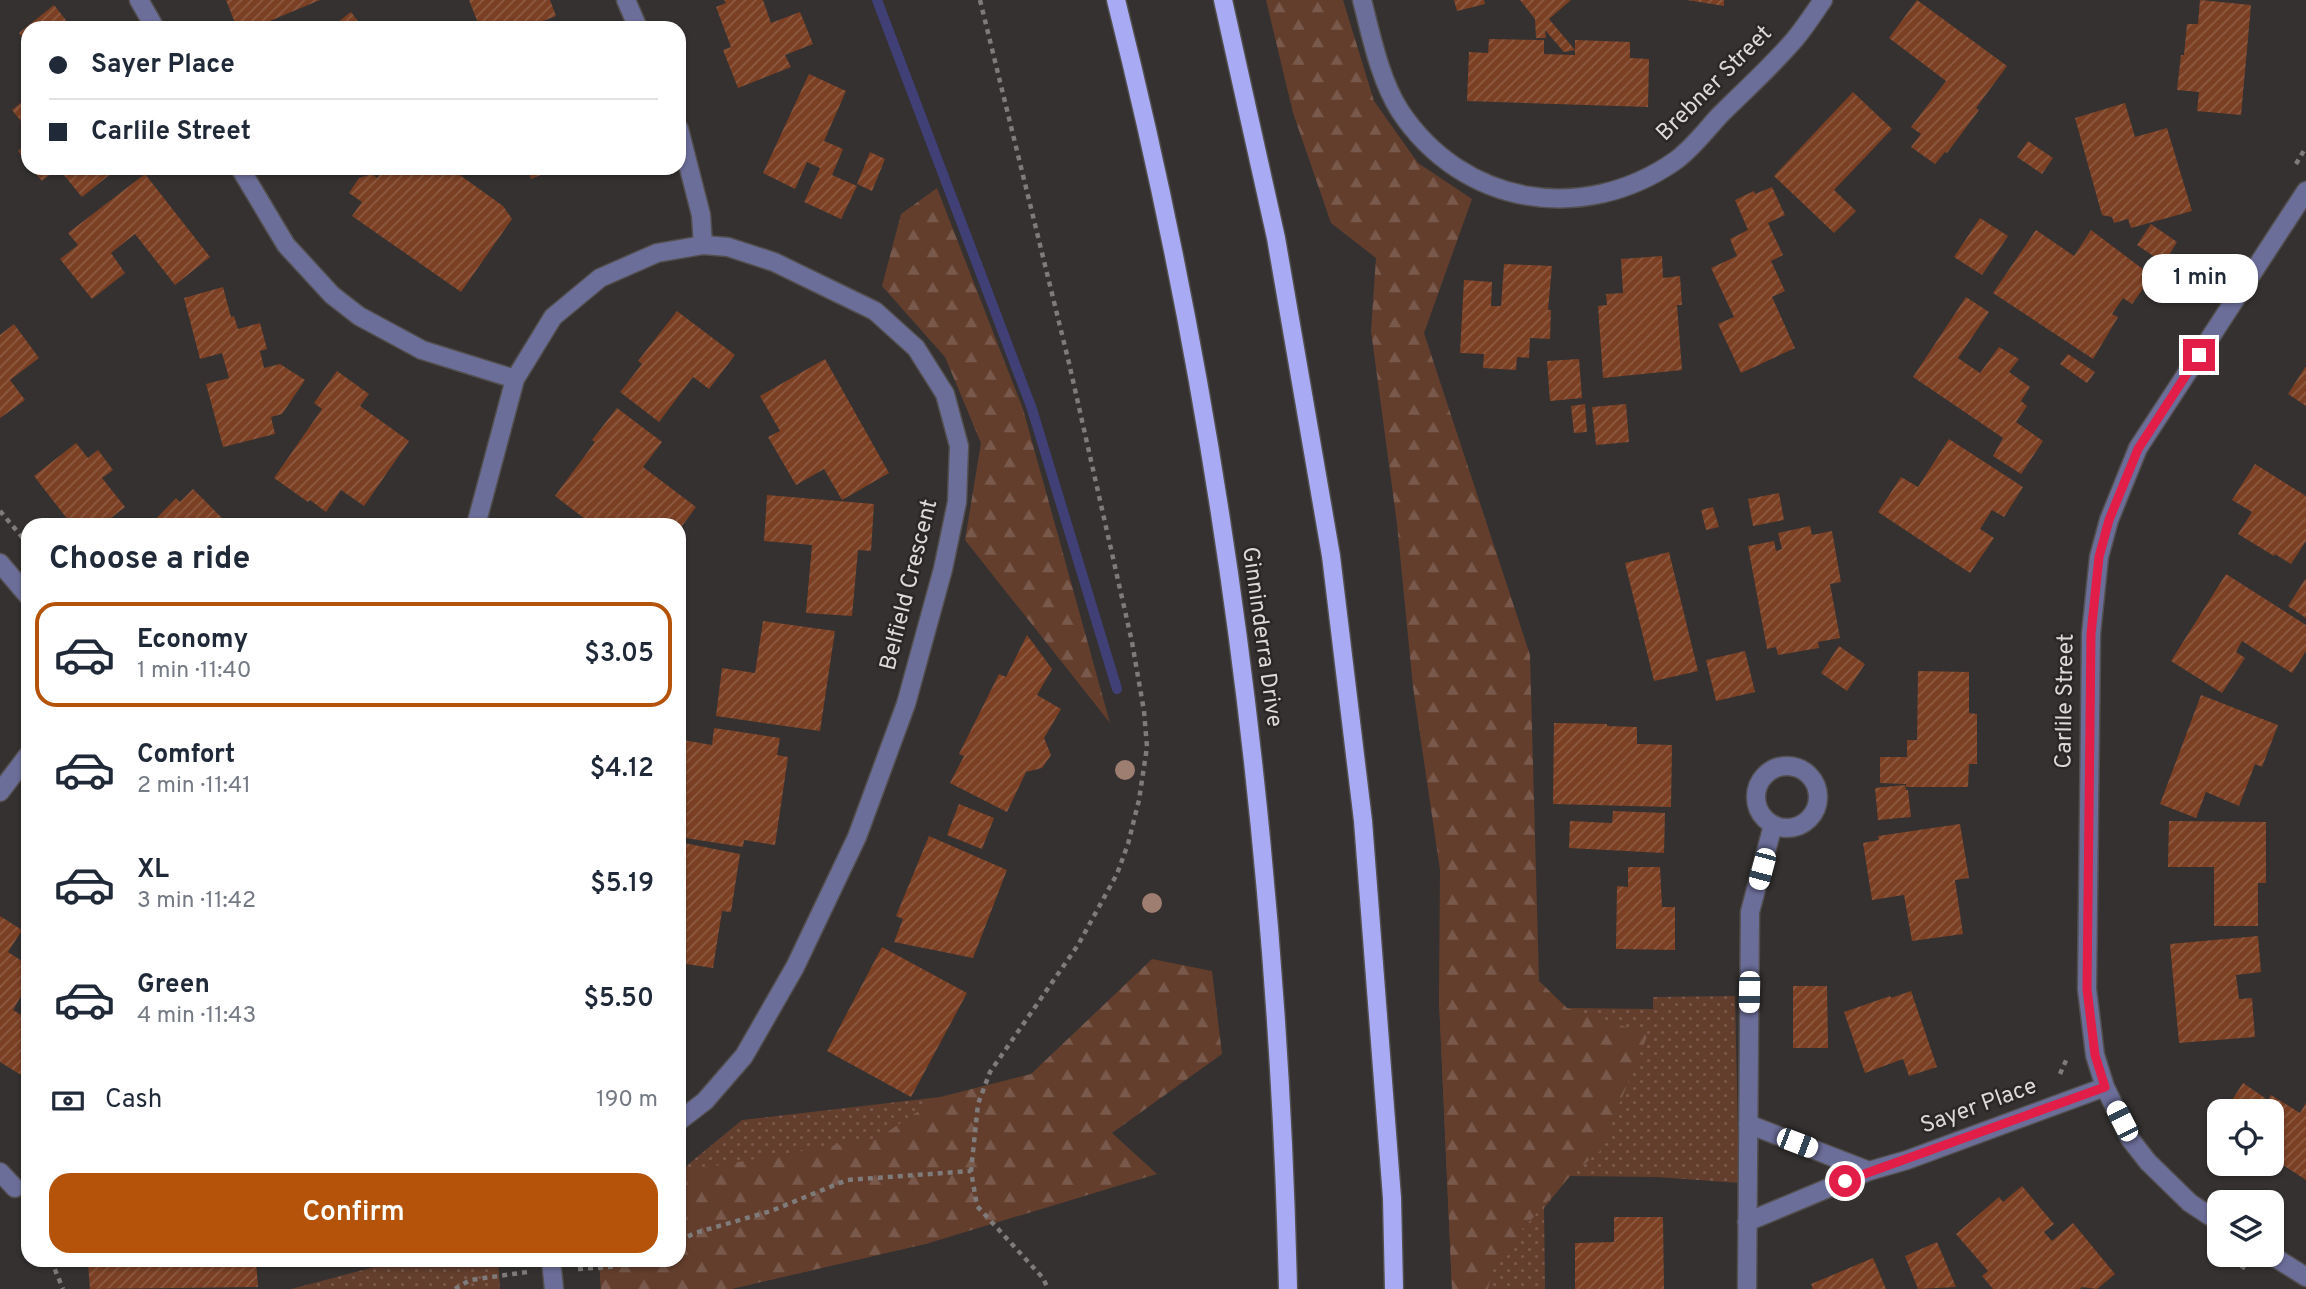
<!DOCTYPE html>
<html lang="en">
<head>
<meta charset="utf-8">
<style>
	body { margin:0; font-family:Overpass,sans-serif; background:#f2f2f3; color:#1f2937; height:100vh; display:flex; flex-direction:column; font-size:26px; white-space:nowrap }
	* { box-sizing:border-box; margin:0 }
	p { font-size:23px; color:#747a83 }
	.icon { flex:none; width:38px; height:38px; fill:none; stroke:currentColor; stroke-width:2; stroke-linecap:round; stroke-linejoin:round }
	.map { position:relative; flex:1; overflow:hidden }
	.drawer { position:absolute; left:21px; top:518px; width:665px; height:749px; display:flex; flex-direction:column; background:#fff; border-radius:21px; box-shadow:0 2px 5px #0004 }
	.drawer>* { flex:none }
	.guide { position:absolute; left:21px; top:21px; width:665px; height:154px; border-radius:21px; box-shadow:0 2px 5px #0004; display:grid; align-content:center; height:154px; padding:0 28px; background:#fff }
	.buttons { position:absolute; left:2207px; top:1099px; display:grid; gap:14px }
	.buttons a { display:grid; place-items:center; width:77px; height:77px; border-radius:14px; background:#fff; box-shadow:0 2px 5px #0004; font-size:35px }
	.end { position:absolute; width:32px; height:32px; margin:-16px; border:9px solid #e11d48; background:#fff; box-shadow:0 0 0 4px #fff }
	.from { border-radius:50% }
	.bubble { position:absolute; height:49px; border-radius:21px; background:#fff; box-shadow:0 2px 5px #0004; font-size:23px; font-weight:600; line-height:49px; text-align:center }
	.car { position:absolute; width:21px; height:42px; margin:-21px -10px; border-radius:9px; box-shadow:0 0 5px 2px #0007; background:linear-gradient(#fff 24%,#345 0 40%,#fff 0 76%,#345 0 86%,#fff 0) }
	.guide b { display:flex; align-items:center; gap:24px; height:66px; font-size:26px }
	.guide b+b { border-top:2px solid #e0e1e3 }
	.guide i { width:18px; height:18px; background:#1f2937 }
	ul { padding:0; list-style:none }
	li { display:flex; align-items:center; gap:21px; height:105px; margin:0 14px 10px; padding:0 14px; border:4px solid transparent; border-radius:21px }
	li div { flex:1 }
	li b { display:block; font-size:26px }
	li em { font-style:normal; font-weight:600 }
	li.on { border-color:#b45309 }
	li>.icon { width:63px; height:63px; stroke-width:1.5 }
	h2 { padding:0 28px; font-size:32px; line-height:84px }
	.pay { display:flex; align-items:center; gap:18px; height:77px; padding:0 28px; font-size:26px }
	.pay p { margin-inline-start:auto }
	.cta { display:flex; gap:14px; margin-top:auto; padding:14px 28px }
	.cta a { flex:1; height:80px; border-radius:21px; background:#b45309; color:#fff; font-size:28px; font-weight:600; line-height:80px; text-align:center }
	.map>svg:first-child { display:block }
	.grass { fill:url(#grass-dots) }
	.forest { fill:url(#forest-firs) }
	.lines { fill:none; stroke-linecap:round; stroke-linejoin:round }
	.stream { stroke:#403f76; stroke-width:10 }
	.building { fill:url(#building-hatch) }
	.minor-casing { stroke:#524f4e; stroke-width:21 }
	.major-casing { stroke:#524f4e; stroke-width:21 }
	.path { stroke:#7e7b7a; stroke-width:4.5; stroke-dasharray:5 5; stroke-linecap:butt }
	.minor { stroke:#6c6e9a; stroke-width:18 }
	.major { stroke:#a8abf3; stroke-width:18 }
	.tree { fill:#9e7e70 }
	.route { stroke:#e11d48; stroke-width:9 }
	.labels { text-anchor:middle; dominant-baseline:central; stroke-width:5; stroke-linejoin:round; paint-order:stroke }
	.street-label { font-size:23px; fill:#dcdad9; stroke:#2a2726 }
</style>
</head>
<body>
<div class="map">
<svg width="2306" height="1289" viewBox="0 0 2306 1289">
	<defs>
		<pattern id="grass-dots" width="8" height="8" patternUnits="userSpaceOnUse" patternTransform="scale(1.75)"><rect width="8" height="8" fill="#633e2d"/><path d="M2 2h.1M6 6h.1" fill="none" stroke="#79594b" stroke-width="1.8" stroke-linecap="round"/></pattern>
		<pattern id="forest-firs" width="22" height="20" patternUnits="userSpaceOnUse" patternTransform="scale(1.75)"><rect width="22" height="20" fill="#633e2d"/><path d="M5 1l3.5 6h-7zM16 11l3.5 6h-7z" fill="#79594b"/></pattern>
		<pattern id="building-hatch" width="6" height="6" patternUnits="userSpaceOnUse" patternTransform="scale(1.75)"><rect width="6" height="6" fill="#7b4024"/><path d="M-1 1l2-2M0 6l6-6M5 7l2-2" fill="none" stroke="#8d5b43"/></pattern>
	</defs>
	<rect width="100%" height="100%" fill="#343130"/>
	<path class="grass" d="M1735,996L1739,1183L1657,1177L1570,1176L1544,1208L1545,1289H1452L1439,999L1567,1008L1653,1009V997Z
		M940,1097L929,1243L731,1289H601L599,1260H679V1172L742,1120Z
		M401,1260H498L500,1289H291Z"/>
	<path class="forest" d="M1266,0H1343L1374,101L1418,163L1472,199L1424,333L1530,655L1539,981L1567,1008L1648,1034L1600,1151L1570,1176L1496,1259L1488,1289H1452L1439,999L1440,870L1413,687L1397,524L1371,331L1376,258L1331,223L1293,113Z
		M937,188L1023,409L1110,723L965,540L981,443L945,357L882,286L901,214Z
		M1152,959L1212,971L1222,1054L1112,1133L1157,1174L929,1243L731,1289H601L599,1260H679V1172L878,1138L940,1097L1031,1074Z"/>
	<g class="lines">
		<path class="stream" d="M877,0L1032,409L1117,689"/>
	</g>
	<path class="building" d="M226,0H320L253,28H237Z
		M469,0H550L556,16L525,28H480Z
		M724,0H763L771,23L800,12L813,44L785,55L791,67L738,88L723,50L731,47L716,7L726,3Z
		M1454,0H1484L1485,4L1457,11Z
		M1520,0H1571L1549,19L1575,50L1564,52L1545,30L1546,38H1536L1535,19Z
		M1687,0H1724V6Z
		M1917,0L2007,66L1976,108L1979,110L1947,153L1945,152L1935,164L1911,147L1921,134L1911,127L1946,81L1889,38Z
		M2200,0L2251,5L2241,115L2197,111L2199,92L2177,90L2181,55H2184L2187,24H2198Z
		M54,5L72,28H28V44L19,33Z
		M351,12L363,28H330Z
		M1489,39L1544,40V54L1575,55V40L1630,42V58L1649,59L1648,107L1467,101L1469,52L1488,53Z
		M809,74L846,91L824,141L843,149L832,175L857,186L841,219L804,202L820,168L807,162L795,189L763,173Z
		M1853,92L1892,129L1834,190L1856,211L1834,233L1774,176Z
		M28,97V130L12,110Z
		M2125,103L2135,137L2167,128L2192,211L2131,228L2128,219L2114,223L2112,217L2102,215L2075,118Z
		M2028,141L2053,158L2042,174L2017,157Z
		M28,142V164L18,151Z
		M870,152L885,159L872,191L857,184Z
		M31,168H58L42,181Z
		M58,168H118L82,197Z
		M384,168H450L503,206L512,219L461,292L352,216L362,202L349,193L359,178L372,174L377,178Z
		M527,168H558L531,179Z
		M145,174L210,257L175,285L135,234L111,253L125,273L92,299L60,259L78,245L68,233Z
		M1772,187L1785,215L1768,223L1783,255L1771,261L1785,291L1772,297L1795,348L1741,373L1718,324L1734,317L1711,268L1737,256L1730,239L1748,230L1735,200L1754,191L1755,194Z
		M1980,218L2008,236L1982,275L1954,257Z
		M2151,224L2177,242L2164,263L2137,245Z
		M2036,230L2074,256L2091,230L2152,276L2132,304L2123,298L2112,314L2118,317L2093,359L1993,293Z
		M1662,256L1663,278L1680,276L1682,305H1677L1682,370L1603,378L1598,306L1607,305L1606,294L1623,293L1621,259Z
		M1504,264L1552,266L1548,310H1551L1550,339L1530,338L1529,358L1517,357L1516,370L1483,368L1484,354L1460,353L1464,280L1492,282L1491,306H1501Z
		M223,287L231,317L234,316L238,329L260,323L267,349L260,351L264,368L280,364L305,380L282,414L271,417L275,434L223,447L206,384L229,378L222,353L200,359L184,298Z
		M1966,297L1989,312L1958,358L1980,373L1999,347L2019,359L2009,372L2030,387L2021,401L2027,406L2016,422L2043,441L2021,474L1993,456L2003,438L1913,377Z
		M677,311L735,355L709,389L693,377L659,422L620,392L642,364L638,361Z
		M14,324L39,358L10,380L25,400L0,418V335Z
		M2068,354L2095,372L2087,383L2060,364Z
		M825,359L889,473L842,500L824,469L796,485L768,437L780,431L760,396Z
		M1579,359L1582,398L1550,401L1547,361Z
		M2306,366V406L2288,394Z
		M337,371L369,394L360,406L409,441L364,506L341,490L326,512L310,500L308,502L274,478L322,409L314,403Z
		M1585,404L1587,432L1574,433L1571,406Z
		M1626,404L1629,442L1596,445L1592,407Z
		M617,408L662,442L643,467L696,507L679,530V525H593L555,496L595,442L592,440Z
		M1949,439L2023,487L2004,517L1992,510L1980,529L1994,538L1970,573L1878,512L1901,477L1918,487Z
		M76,443L88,458L98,450L113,470L102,478L125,507L102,525H72L34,476Z
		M2255,464L2306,496V541L2291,564L2275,554L2274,556L2238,534L2252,512L2232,500Z
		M193,489L226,522L223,525H150L176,498L180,502Z
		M1779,493L1784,520L1753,526L1748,499Z
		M767,495L874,504L871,551L858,550L852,616L806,613L812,545L764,541Z
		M1713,507L1719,527L1706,530L1701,510Z
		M1810,526L1812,535L1832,531L1841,582L1830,584L1840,638L1818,642L1819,648L1778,655L1776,647L1767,649L1748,546L1774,541L1776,551L1782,549L1778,533Z
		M1669,552L1698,671L1654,681L1625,563Z
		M2226,574L2306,625V651L2292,673L2242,641L2236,652L2245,658L2222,693L2171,661Z
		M2306,578V618L2288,606Z
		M763,621L835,631L820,731L716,716L722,668L755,673Z
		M1027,635L1052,669L1037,695L1061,709L1044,738L1051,755L1042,768L1026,772L1007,812L950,783L964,756L959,754L999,674L1006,677Z
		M1839,646L1865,664L1847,691L1821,673Z
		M1745,651L1755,692L1716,701L1706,660Z
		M1918,671L1969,672V713L1977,714V764H1969L1968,787H1906V784L1880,783V757H1907V740H1917Z
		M2201,695L2278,725L2262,767L2255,764L2239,806L2206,792L2196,818L2160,804Z
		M1554,723L1607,724V726L1637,727V744L1672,745L1671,807L1553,804Z
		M714,728L780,738L777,755L788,757L775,845L744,840L743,847L679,837V768L683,740L712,745Z
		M1905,785L1906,790H1908L1911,817L1878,820L1875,788Z
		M959,804L994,818L982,849L947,835Z
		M1613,811L1665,813L1664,853L1569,848L1570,821L1612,823Z
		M2169,821L2266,822V883H2258V926H2214V867H2168Z
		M1960,824L1969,878L1955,880L1963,934L1912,941L1904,895L1872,900L1863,843L1879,840L1878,836Z
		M929,836L1007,870L973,958L894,942L903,919L896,916Z
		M679,842L740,854L731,912L722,911L713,968L679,963Z
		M1628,867H1660L1662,907H1675V950L1616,949L1617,886L1628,887Z
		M0,916L22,930L8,952L28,965V984L13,1010L28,1019V1074L26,1078L0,1062Z
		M2258,936L2261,972L2236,975L2239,999L2252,998L2255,1037L2179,1043L2170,944Z
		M882,947L967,993L911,1097L827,1051Z
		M1793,986H1827L1828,1048H1793Z
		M1911,991L1937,1067L1909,1076L1903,1059L1865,1073L1844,1012L1890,996L1891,998Z
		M2243,1083L2268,1100L2271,1095L2300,1113L2306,1103V1180L2272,1158V1111H2225Z
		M2022,1186L2054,1224L2044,1232L2052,1241L2073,1223L2115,1274L2097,1289L2082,1287L2080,1289H1993L1982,1276L1988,1271L1956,1234L1999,1197L2003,1202Z
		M1614,1217H1663L1664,1289H1575V1243L1614,1242Z
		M1937,1242L1956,1287L1918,1289L1905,1256Z
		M1873,1258L1886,1289H1813L1811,1284Z
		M125,1260H256L258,1287L90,1289L88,1263Z"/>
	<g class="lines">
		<g class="minor-casing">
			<path id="minor" d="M139,0L155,28
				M626,0L638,28
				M1362,0C1371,35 1380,80 1400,111C1463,206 1583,225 1675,161C1692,149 1706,130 1720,115C1745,90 1772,66 1795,39C1805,27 1814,13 1823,0
				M679,129L701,215L703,245
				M240,168L286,245L332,295L359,316L422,350L515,379
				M476,525L515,379L553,317L600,278L657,253L703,245L728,247L774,262L875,311L916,348L945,394L959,446L957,502L943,569L906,704L857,837L795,967L744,1056L705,1101L679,1121
				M0,563L28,596
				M1756 797a31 31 0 1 1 62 0a31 31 0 1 1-62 0Z
				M0,792L28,755
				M1748,1124L1869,1171L1907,1160L2105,1087
				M0,1172L15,1188
				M1747,1222L1869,1171
				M2219,1222L2190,1203L2148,1162L2130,1139L2105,1087L2095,1055L2087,989L2091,634L2099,557L2109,520L2138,448L2306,191
				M2271,1255L2306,1277
				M551,1260L554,1289
				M1747,1289L1750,912L1773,825"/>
		</g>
		<g class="major-casing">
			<path id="major" d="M1116,0C1222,421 1278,855 1288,1289
				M1223,0L1276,238L1331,556L1363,821L1392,1198L1394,1289"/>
		</g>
		<path class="path" d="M980,0L1069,363L1132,642L1144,711L1147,747L1139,800L1128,844L1117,874L1078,945L990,1072L978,1104L971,1171L977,1206L1043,1278L1048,1289
			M2296,164L2306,147
			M0,511L28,544
			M2060,1074L2068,1056
			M679,1241L695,1233L771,1211L847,1180L971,1171
			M2224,1255L2248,1270
			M51,1260L63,1289
			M578,1269L609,1267L643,1260
			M455,1289L470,1280L527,1272"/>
		<use href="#minor" class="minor"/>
		<use href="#major" class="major"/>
	</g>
	<g class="tree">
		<circle cx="1125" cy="770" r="10"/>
		<circle cx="1152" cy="903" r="10"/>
	</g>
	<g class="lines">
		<path class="route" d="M1845,1181L2105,1087L2095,1055L2087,989L2091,634L2099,557L2109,520L2138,449L2199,355"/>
	</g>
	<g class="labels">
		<g class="street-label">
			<text transform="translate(1715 84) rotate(-45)">Brebner Street</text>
			<text transform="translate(910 585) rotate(-76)">Belfield Crescent</text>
			<text transform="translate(1261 637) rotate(82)">Ginninderra Drive</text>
			<text transform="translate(2066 701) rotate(-89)">Carlile Street</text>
			<text transform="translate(1979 1107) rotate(-20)">Sayer Place</text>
		</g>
	</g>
</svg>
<div class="buttons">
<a><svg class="icon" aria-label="locate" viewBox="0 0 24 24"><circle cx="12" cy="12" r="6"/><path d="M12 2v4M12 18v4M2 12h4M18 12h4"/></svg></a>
<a><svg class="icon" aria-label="layers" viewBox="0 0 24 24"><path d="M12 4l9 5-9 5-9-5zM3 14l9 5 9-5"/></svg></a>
</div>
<i class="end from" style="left:1845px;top:1181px"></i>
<i class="end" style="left:2199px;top:355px"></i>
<div class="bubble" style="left:2142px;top:254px;width:116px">1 min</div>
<i class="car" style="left:1762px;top:869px;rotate:195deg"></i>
<i class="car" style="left:1749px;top:992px;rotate:181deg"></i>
<i class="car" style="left:2122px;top:1121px;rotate:333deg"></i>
<i class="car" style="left:1797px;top:1143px;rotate:111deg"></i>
<div class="guide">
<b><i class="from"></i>Sayer Place</b>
<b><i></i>Carlile Street</b>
</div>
<section class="drawer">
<h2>Choose a ride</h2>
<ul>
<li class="on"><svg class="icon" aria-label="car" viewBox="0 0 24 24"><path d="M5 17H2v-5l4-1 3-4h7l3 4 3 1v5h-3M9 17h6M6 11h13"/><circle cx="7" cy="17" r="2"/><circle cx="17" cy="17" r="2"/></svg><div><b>Economy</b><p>1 min · 11:40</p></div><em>$3.05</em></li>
<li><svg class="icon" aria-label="car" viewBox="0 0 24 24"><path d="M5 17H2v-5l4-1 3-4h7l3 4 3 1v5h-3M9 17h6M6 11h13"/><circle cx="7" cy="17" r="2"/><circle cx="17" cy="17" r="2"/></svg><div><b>Comfort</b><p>2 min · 11:41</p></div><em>$4.12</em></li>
<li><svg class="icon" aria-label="car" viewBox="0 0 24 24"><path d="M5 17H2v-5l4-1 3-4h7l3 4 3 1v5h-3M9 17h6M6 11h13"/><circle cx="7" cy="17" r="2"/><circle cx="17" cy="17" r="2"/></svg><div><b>XL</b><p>3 min · 11:42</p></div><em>$5.19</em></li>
<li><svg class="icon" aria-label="car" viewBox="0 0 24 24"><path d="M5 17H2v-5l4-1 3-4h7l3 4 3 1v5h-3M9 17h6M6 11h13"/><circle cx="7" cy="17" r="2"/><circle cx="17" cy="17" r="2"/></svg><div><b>Green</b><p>4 min · 11:43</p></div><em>$5.50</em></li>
</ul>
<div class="pay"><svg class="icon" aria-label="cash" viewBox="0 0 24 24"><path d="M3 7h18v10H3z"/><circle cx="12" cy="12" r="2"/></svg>Cash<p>190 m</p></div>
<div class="cta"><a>Confirm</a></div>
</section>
</div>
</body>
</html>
